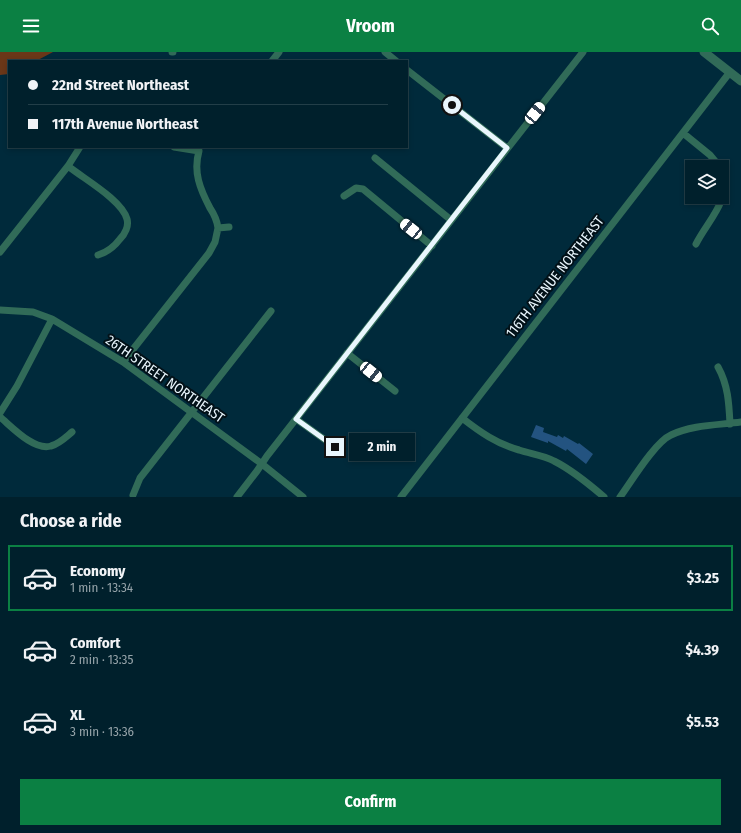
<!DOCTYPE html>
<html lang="en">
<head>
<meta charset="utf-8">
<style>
	body { margin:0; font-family:"Fira Sans Condensed",sans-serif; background:#0e2d38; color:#f1f3f6; height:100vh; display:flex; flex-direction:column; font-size:15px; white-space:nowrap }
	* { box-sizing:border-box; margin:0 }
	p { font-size:13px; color:#95a3a9 }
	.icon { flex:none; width:22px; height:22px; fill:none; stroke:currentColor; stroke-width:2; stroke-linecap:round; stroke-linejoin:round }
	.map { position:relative; height:445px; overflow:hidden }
	.sheet { display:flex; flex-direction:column; background:#00202c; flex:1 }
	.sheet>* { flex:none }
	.banner { position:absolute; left:8px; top:8px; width:400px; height:88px; border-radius:0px; box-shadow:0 2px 6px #0003,0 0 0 1px #223e48; display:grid; align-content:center; height:88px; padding:0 20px; background:#00202c }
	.fabs { position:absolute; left:685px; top:108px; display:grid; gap:8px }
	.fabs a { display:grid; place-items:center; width:44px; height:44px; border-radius:0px; background:#00202c; box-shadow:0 2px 6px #0003,0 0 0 1px #223e48; font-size:20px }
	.end { position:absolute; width:18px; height:18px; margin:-9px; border:5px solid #e9f6fd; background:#111; box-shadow:0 0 0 2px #111 }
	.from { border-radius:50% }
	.bubble { position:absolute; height:28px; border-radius:0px; background:#00202c; box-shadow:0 2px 6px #0003,0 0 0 1px #223e48; font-size:13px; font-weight:700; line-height:28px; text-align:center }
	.car { position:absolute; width:12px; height:24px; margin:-12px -6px; border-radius:5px; box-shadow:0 0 3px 1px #0007; background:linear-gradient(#fff 24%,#345 0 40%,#fff 0 76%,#345 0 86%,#fff 0) }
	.banner b { display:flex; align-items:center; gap:14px; height:38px; font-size:15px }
	.banner b+b { border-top:1px solid #223e48 }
	.banner i { width:10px; height:10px; background:#f1f3f6 }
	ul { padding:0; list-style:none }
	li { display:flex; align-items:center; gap:12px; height:66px; margin:0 8px 6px; padding:0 12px; border:2px solid transparent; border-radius:0px }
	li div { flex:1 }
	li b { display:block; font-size:15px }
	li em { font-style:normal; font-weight:700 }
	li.current { border-color:#0b8043 }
	li>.icon { width:36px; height:36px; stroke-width:1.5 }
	h2 { padding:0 20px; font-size:18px; line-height:48px }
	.button { display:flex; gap:8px; margin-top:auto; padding:8px 20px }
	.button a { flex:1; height:46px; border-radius:0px; background:#0b8043; color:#fff; font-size:16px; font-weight:700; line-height:46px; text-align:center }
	header { display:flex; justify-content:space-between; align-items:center; height:52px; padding:0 20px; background:#0b8043; color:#fff; font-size:18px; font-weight:700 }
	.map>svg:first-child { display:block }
	.green { fill:#6a3718 }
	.building { fill:#235380 }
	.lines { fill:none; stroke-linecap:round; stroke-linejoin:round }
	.minor { stroke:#316b58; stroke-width:7 }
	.tertiary { stroke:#316b58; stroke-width:9 }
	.route { stroke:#e9f6fd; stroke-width:5 }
	.labels { text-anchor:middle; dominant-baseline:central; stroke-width:4; stroke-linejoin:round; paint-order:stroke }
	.street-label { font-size:14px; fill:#e9f6fd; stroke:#021118 }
</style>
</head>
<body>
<header><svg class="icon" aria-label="menu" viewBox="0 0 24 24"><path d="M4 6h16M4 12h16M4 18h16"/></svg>Vroom<svg class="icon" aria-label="search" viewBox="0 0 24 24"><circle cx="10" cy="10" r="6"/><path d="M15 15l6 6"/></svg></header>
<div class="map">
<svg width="741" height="445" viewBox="0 0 741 445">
	<rect width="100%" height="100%" fill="#002a3b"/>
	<path class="green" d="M0,0H53L36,9H9V22L0,23Z"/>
	<path class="building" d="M536,373L544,376L543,380L557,385L558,383L563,386L564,384L578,392L579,391L593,402L586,412L567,397L566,399L548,389V391L531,385Z"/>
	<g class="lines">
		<path class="minor" d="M172,0H173
			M385,0L396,9
			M272,9L279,0
			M407,18L507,96
			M683,81L710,103L720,115
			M174,95L199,99C193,120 200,137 210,156C214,162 217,168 218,176L229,175
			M375,106L451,168
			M68,114C84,127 122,148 127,167C129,174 125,182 120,187C114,195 108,200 98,203
			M344,144L356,136L363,137L432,194
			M696,192C708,168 731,149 722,121
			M0,200L68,114L80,95
			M0,258L33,260L52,267L123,310L262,412L303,445
			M347,301L395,339
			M123,310L209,201L215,190L218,176
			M718,315C728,333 729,351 730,372
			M0,361L17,334L52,267
			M0,365C12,375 34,399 51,394C59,392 66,385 72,380
			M462,366C480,380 497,392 519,398C531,402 543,403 554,409C572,418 589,432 604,445
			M296,367L335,395
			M133,443L140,426L271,259
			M237,445L257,419L267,404L583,0
			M401,445L730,20
			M620,445C631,430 655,390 671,383C691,373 719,373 741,370"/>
		<path class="tertiary" d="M704,0L741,29"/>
	</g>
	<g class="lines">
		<path class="route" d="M335,395L296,367L507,96L452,53"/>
	</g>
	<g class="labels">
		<g class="street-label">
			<text transform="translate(555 225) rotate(-52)">116TH AVENUE NORTHEAST</text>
			<text transform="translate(165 327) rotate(35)">26TH STREET NORTHEAST</text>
		</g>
	</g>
</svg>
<div class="fabs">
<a><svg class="icon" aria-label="layers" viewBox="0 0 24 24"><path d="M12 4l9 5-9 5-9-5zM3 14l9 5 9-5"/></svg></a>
</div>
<i class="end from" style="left:452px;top:53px"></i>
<i class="end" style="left:335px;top:395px"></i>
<div class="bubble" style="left:349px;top:381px;width:66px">2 min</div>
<i class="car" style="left:535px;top:61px;rotate:39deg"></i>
<i class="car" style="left:411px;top:177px;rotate:309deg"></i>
<i class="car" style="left:371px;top:320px;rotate:129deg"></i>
<div class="banner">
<b><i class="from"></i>22nd Street Northeast</b>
<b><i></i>117th Avenue Northeast</b>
</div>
</div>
<section class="sheet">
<h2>Choose a ride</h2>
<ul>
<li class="current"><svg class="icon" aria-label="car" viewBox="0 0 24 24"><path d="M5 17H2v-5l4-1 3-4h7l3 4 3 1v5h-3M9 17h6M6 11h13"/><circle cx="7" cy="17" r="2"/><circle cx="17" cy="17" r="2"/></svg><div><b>Economy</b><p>1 min · 13:34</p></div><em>$3.25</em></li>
<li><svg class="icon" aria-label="car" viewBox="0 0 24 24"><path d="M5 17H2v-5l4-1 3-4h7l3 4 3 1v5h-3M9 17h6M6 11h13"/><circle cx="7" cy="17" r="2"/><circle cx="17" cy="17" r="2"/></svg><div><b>Comfort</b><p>2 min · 13:35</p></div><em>$4.39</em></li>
<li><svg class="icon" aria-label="car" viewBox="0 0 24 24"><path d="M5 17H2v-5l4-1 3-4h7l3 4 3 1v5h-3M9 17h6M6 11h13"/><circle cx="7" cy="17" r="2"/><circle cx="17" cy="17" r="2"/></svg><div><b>XL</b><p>3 min · 13:36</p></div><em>$5.53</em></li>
</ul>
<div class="button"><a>Confirm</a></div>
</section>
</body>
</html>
